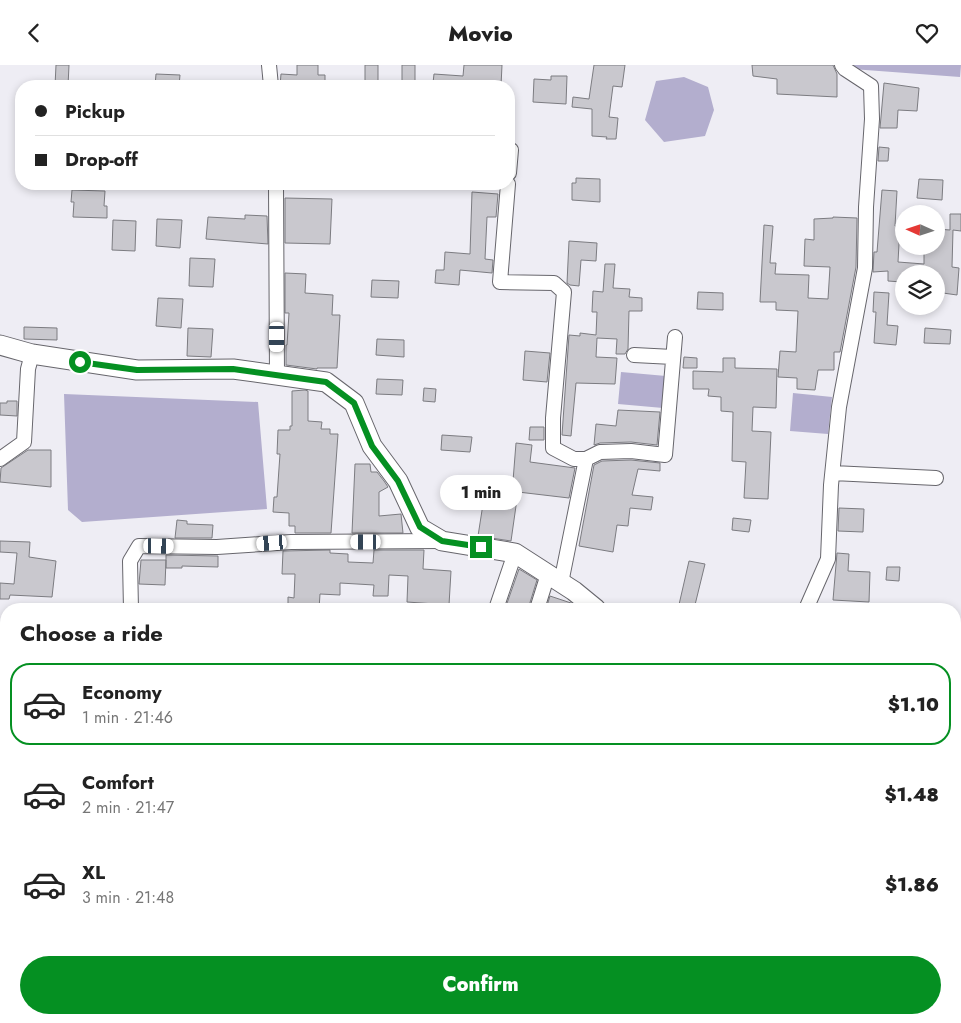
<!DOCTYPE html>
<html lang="en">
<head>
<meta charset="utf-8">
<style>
	body { margin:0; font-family:Jost,sans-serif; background:#f6f6f6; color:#222; height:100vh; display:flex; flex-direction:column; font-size:19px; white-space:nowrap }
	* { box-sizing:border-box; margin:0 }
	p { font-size:16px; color:#767676 }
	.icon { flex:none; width:28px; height:28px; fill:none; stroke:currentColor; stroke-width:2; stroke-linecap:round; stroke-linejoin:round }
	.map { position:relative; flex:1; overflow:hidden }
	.drawer { position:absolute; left:0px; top:538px; width:961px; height:421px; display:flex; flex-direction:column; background:#fff; border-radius:20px 20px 0 0; box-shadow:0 2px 8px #0003 }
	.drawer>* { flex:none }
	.banner { position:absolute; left:15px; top:15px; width:500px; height:110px; border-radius:20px; box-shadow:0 2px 8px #0003; display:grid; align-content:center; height:110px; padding:0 20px; background:#fff }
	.needle { width:32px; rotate:273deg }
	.tools { position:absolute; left:895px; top:140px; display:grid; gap:10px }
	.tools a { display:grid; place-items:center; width:50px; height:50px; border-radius:50%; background:#fff; box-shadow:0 2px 8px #0003; font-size:25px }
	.end { position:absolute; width:22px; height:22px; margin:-11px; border:6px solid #059022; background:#fff; box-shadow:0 0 0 2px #fff }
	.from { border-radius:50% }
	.bubble { position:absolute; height:35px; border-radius:18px; background:#fff; box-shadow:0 2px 8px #0003; font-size:16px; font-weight:800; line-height:35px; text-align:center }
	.car { position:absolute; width:15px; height:30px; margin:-15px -8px; border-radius:6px; box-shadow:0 0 4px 1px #0007; background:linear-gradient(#fff 24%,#345 0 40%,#fff 0 76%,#345 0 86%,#fff 0) }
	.banner b { display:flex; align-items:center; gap:18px; height:48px; font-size:19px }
	.banner b+b { border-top:1px solid #e0e0e0 }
	.banner i { width:12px; height:12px; background:#222 }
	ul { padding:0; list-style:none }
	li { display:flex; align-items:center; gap:15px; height:82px; margin:0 10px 8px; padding:0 10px; border:2px solid transparent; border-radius:20px }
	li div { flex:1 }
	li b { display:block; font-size:19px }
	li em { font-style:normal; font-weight:800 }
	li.selected { border-color:#059022 }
	li>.icon { width:45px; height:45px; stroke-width:1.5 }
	h2 { padding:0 20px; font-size:22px; line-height:60px }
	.cta { display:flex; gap:10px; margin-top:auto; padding:10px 20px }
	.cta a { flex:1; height:58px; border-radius:30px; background:#059022; color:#fff; font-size:20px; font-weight:800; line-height:58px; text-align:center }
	header { display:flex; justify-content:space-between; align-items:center; height:65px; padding:0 20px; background:#fff; font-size:22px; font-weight:800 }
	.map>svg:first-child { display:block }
	.water { fill:#b3aece }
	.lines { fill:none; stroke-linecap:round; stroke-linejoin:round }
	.canal { stroke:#b3aece; stroke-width:14 }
	.building { fill:#c9c8ce; stroke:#7c7c81 }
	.street-casing { stroke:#67666c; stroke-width:16 }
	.secondary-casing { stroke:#67666c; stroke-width:21 }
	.street { stroke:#fff; stroke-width:14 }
	.secondary { stroke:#fff; stroke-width:19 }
	.route { stroke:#059022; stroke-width:6 }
</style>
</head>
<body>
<header><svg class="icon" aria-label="back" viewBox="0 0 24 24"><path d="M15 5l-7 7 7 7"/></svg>Movio<svg class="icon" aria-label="heart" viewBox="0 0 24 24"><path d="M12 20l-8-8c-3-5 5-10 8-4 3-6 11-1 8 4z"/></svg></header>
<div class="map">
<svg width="961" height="958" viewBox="0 0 961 958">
	<rect width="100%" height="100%" fill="#eeedf4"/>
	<path class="water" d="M849,0H961L960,12L852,4Z
		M684,12L708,22L714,45L705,71L664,77L645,55L656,16Z
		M621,307L666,311L663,343L618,339Z
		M793,328L832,332L828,369L790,366Z
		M64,329L258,337L267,444L82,457L68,445Z
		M140,953H193C184,958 155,958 142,958Z"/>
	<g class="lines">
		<path class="canal" d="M955,590L961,594
			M670,958L671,952"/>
	</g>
	<path class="building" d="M56,0H69L68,21H55Z
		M297,0H318V10H325V21H280L281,9L297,10Z
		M365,0H378V18L365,17Z
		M402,0H415V17H402Z
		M464,0H502L501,21L433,18L434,9L463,11Z
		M594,0H625L622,22L613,21L609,52L618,53L616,74H606L607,72L592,71V44L572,42L573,32L589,34Z
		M752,0H833L837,9V32L777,29V14L753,11Z
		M156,9L180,10L179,21H155Z
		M551,11H567L566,39L533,37L534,14L551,15Z
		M884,18L919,23L917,46L898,45L897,63H880Z
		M879,82L889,83L888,96H878Z
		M576,113L600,114V137L572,135V118H576Z
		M919,114L943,115L942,135L917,133Z
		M72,125L105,126L104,141H107V153L73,152L74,137H71Z
		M882,125L897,126L895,161H900L898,197L924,199V181H936V164L950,165V149H961V166L953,165L952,202L959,203L957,230L936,227V209H903L902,217L888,216V206L873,207L874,187H877Z
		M472,127L498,129L496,152H487L485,194L493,195L492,208L460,205L459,220L435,218L436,205H444L445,187L470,189Z
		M285,133L332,134L330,179L285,178Z
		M245,150L267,151L268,179L206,174L208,152L245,154Z
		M833,152L857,153L856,202L840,287H834V305H818L815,325L797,324V313L778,312L780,286L796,287L798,246L776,245V237H760L764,160L773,161L770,198H776L775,209L809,210L808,233L828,234L830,202L804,201L805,174L814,175V154L833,153Z
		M157,154L182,155L180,183L156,181Z
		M113,155L136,156L135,186L112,185Z
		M569,176L597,178L596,196L581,195L579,221L570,220L567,218Z
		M190,193L215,194L213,222L189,221Z
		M605,199H615L613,223L630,224L629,232L642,233V246H629L628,284L625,289H616L617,274L597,273L596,292L617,293L615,319L576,318L571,371L562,370L569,270L580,271V268L596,270L597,247H592L593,226L603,227Z
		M285,208L306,209L305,228L333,230L332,250H340L337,303H317V304L286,300V280H287L289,248H285Z
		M372,215L399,216L398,233L371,232Z
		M698,227L723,228V245L697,244Z
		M874,227L889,228L887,260L898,261L896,280L874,278L876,247H873Z
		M158,233L183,234L181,263L156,261Z
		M24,262L57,263V275L24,274Z
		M188,263L213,264L211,292L187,291Z
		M925,263L951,265L950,279L924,278Z
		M377,274L404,275V292L376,290Z
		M525,286L550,288L547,317L523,315Z
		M684,292L697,293V303H683Z
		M723,293H735V303L777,304L776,343L753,342L752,366L771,367L768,434L744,433L746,397L732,396L733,347L721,346V332L708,331L709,324H693V306L723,307Z
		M377,314L403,315L402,330L376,329Z
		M424,323L436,324L435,337L423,336Z
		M305,325L308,326V356L322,357L321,364H330V369H338L331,468H295V461H289V448L273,447L274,432H277L280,389H277L278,365H290V361H292V326Z
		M7,336H17V351L0,350V338H7Z
		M618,345L660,347L657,380L631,377L600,378L594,380L596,359L616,361Z
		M530,362H544V375H529Z
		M442,370L472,372L470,387L441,385Z
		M516,378L532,380L530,397L575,403L569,433L518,427L511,476L478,471L483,439L480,438L483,415L513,416Z
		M28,385H51V422L0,417L1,403Z
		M631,395L660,398V406L638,404L632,430L653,432L651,445L630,443L628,461L617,460L613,487L579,481L594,400L602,396Z
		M355,399H370L371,407H377L384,416L388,422L379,427V451L401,449L403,468H352Z
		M839,443L864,444L863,467L838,466Z
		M733,453L751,455L749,467L732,465Z
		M177,455L187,456V459L213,460L212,473H175Z
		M0,476L30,477L29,492L56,496L52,532L10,530L9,534H0V518L14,519L17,488L0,487Z
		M330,485V488L348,489V497L373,498L374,485H424L423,504L451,506L449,540L407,537L408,511L389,510L388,531H373L374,520L340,518V530L320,529L319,544H288V532L294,533L295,509H282L283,486Z
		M837,488L849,489L848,506L870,507L869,537L833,535Z
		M166,490L218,491V502L182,501V503H166Z
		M141,495H166L165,520L139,519Z
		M689,496L705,499L694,544H678Z
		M887,502H900L899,516L886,515Z
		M519,504L537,515L528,544H505Z
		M550,531L571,538L578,544H546Z"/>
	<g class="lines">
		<g class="street-casing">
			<path id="street" d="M269,0L271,21
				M509,108L511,85
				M276,119L277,310
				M508,119L500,217L554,218L564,227L553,353V383L574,394H586L561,518
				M634,290L673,292
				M0,394L24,377L28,304L32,289
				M586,394L600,387L631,386L665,390L675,272
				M833,408L936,413
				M131,544L130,496L139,481L217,482L291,477L440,476
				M496,544L515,488
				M537,544L548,509
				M806,544L828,494L831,420L839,342L865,203L866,142L872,54L871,21L845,4L842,0
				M0,703H6
				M64,952V958
				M563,958V952
				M861,958L862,952"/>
		</g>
		<g class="secondary-casing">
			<path id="secondary" d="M0,280L32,289L137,305L233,304L326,317L354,338L372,381L398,416L420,463L442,476L515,488L574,526L596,544
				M955,898L961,904"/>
		</g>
		<use href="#street" class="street"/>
		<use href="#secondary" class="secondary"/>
	</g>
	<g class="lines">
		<path class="route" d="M80,297L137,305L233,304L326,317L354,338L372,381L398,416L420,462L442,476L481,482"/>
	</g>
</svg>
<div class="tools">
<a><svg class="needle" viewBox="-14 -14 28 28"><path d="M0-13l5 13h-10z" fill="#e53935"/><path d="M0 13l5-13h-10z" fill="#767676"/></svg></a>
<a><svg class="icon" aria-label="layers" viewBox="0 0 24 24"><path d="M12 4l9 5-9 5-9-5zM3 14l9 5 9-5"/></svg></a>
</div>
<i class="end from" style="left:80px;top:297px"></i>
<i class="end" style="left:481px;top:482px"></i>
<div class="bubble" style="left:440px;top:410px;width:82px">1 min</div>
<i class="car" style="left:277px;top:272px;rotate:180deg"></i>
<i class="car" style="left:366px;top:477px;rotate:270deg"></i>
<i class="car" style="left:272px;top:478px;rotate:266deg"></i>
<i class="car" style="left:159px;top:481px;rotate:91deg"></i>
<div class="banner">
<b><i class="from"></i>Pickup</b>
<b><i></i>Drop-off</b>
</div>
<section class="drawer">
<h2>Choose a ride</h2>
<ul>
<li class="selected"><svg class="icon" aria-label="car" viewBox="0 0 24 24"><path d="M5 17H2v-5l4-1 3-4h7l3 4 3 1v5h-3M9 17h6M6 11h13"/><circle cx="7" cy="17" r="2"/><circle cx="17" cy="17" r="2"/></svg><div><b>Economy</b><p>1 min · 21:46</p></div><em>$1.10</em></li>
<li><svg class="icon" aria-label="car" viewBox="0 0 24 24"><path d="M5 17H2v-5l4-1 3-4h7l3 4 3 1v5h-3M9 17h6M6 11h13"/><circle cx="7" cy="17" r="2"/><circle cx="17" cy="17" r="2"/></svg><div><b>Comfort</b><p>2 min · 21:47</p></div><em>$1.48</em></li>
<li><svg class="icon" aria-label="car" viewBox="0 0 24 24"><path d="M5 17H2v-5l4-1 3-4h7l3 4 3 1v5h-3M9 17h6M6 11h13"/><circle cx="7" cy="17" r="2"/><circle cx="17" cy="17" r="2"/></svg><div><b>XL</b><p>3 min · 21:48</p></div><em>$1.86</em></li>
</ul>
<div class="cta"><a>Confirm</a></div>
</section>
</div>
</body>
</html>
